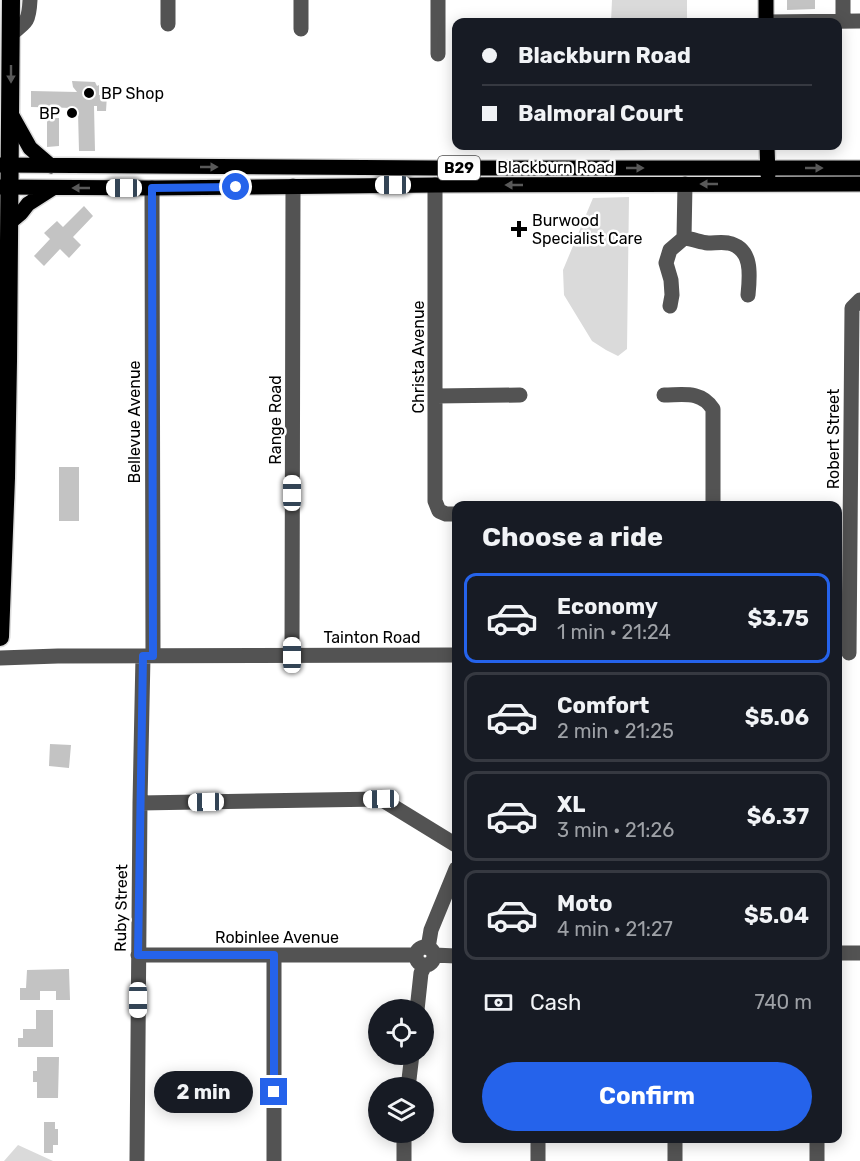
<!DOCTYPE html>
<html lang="en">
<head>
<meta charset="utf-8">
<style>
	body { margin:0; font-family:Rubik,sans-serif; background:#242831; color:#f1f3f6; height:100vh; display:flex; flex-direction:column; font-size:22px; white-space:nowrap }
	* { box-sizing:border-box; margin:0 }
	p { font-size:20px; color:#9ea1a6 }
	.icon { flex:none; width:33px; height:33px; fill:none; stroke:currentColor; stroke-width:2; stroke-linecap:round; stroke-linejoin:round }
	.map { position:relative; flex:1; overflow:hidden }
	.sheet { position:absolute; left:452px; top:501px; width:390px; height:642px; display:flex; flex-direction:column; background:#171b24; border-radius:12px; box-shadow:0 3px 15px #0003 }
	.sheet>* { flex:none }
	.top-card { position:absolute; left:452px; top:18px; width:390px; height:132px; border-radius:12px; box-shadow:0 3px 15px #0003; display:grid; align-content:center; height:132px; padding:0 30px; background:#171b24 }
	.buttons { position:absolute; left:368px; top:999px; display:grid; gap:12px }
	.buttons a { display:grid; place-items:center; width:66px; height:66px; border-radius:50%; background:#171b24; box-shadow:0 3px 15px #0003; font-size:30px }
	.end { position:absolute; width:27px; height:27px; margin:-14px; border:8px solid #2563eb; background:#fff; box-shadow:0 0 0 3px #fff }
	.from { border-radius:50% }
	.bubble { position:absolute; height:42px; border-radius:21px; background:#171b24; box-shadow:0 3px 15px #0003; font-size:20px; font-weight:700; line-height:42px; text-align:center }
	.car { position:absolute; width:18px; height:36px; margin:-18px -9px; border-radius:8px; box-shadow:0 0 4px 2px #0007; background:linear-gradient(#fff 24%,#345 0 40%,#fff 0 76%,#345 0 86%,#fff 0) }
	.top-card b { display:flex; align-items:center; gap:21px; height:57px; font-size:22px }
	.top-card b+b { border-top:2px solid #363941 }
	.top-card i { width:15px; height:15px; background:#f1f3f6 }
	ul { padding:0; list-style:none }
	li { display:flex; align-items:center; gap:18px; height:90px; margin:0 12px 9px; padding:0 18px; border:3px solid #363941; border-radius:12px }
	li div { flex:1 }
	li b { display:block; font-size:22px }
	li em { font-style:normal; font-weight:700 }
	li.selected { border-color:#2563eb }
	li>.icon { width:54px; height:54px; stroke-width:1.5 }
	h2 { padding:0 30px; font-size:27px; line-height:72px }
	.pay { display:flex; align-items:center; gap:15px; height:66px; padding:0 30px; font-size:22px }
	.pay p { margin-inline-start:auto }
	.button { display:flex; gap:12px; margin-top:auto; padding:12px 30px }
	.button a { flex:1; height:69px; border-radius:36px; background:#2563eb; color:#fff; font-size:24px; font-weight:700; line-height:69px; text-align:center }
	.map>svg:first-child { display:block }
	.green { fill:#dadada }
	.building { fill:#c3c3c3 }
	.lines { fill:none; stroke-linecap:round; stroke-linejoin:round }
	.major-casing { stroke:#dbdbdb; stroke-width:18 }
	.highway-casing { stroke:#dbdbdb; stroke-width:21 }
	.minor { stroke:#535353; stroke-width:15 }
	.major { stroke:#000; stroke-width:15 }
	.highway { stroke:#000; stroke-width:18 }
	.oneway { fill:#595959 }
	.route { stroke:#2563eb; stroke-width:8 }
	.poi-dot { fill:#000; stroke:#fff; stroke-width:2 }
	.labels { text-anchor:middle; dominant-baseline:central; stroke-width:5; stroke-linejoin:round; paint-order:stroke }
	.shield { fill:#fff; stroke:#4c4c4c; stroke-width:1.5 }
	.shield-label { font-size:15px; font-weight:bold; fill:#000 }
	.poi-label { font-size:16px; fill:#000; stroke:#fff; text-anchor:start }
	.street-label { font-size:16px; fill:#000; stroke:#fff }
</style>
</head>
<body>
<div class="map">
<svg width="860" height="1161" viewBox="0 0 860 1161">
	<rect width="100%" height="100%" fill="#fff"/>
	<path class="green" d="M612,0H687V22H611Z
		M610,146H653V150L610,151Z
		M629,197L627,349L618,356L606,350L592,341L564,295L563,270L593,198Z
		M18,1145L53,1161H4Z"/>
	<path class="building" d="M787,0H815V9L787,10Z
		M72,81L95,82L97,86L99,85V95H107L106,111H97V106H94L95,151H79L78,112L74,108L31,107V91L77,92L73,87Z
		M47,118H59V146L47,147Z
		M84,206L93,216L73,237L81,245L69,258L60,249L44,266L34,256L50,239L44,233L57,221L63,227Z
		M59,467H79V521H59Z
		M50,744L71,745L69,768L49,766Z
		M69,969L70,1000H56V991H40V1000H20V988H26L27,970Z
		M36,1010H53V1047H18V1038H23V1029H36Z
		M37,1057H59L58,1098H37V1082H33V1071H37Z
		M44,1122H55V1129H58V1145H53V1153H44Z"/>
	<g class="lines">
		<g class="major-casing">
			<path id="major" d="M766,0V22
				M11,114L30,148L51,166
				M767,146L768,175
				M0,165L435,168H860
				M0,187L152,188L435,185L860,184
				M9,223L21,213L28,204L53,188"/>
		</g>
		<g class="highway-casing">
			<path id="highway" d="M0,637L6,478L8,361L11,0"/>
		</g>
		<path class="minor" d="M843,0V21
			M766,22L860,21
			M168,24V0
			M301,29V0
			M11,34C27,22 29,21 30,0
			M438,54V0
			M435,185V501L439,511L446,514H456
			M152,188L153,656
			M684,238L685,184
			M670,306L672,295L671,280L666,263L670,250L684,238C693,239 700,242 708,243C715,243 722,242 728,243C753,248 750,275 748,295
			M664,395C682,395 701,390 713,409V506
			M436,396L520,395
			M849,653L852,308L860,300
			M292,655L293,186
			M0,658L58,656L456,655
			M140,803L381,799L456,845
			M416 956a9 9 0 1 1 18 0a9 9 0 1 1-18 0Z
			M428,948L431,930L456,869
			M837,953H860
			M138,955H416
			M434,955L456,956
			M417,1010L421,973L425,965
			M408,1088L412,1054
			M404,1132V1161
			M137,1161L140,803L143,656
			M274,1161V955
			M538,1161V1138
			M675,1161V1138
			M817,1161V1138"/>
		<use href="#major" class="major"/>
		<use href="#highway" class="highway"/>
	</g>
	<defs><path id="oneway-solid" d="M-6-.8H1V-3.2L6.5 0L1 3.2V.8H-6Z" transform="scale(1.5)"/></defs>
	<g class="oneway">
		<use href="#oneway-solid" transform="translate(11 74) rotate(90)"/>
		<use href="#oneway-solid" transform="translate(209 167)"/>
		<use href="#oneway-solid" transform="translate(635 168)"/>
		<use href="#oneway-solid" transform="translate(814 168)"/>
		<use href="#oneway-solid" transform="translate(709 184) rotate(180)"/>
		<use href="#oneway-solid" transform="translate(514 185) rotate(180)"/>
		<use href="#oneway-solid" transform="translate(81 188) rotate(180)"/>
	</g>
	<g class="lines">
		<path class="route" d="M236,187L152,188L153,656H143L138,955H274V1092"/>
	</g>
	<g class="poi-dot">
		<circle cx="89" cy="93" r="6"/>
		<circle cx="72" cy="113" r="6"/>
		<path d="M516 220h6v6h6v6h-6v6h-6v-6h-6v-6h6z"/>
	</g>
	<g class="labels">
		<rect class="shield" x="438" y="156" width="42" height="24" rx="4.5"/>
		<g class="shield-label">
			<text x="459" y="168">B29</text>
		</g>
		<g class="poi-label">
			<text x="101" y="93">BP Shop</text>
			<text x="60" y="113" text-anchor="end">BP</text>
			<text x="532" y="220">Burwood<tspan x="532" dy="18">Specialist Care</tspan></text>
		</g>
		<g class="street-label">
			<text x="556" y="167">Blackburn Road</text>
			<text transform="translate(418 357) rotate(-90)">Christa Avenue</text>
			<text transform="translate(275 420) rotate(-90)">Range Road</text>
			<text transform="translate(134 422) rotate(-90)">Bellevue Avenue</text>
			<text transform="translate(833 439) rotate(-90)">Robert Street</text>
			<text x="372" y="637">Tainton Road</text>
			<text transform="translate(121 908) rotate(-89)">Ruby Street</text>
			<text x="277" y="937">Robinlee Avenue</text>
		</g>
	</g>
</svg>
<div class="buttons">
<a><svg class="icon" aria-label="locate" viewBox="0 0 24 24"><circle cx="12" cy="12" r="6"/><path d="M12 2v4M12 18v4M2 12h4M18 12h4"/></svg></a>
<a><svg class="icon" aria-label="layers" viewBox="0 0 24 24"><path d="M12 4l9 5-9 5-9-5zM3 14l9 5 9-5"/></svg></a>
</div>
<i class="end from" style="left:236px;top:187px"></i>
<i class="end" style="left:274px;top:1092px"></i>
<div class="bubble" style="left:154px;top:1071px;width:99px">2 min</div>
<i class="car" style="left:393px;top:185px;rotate:270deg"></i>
<i class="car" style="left:124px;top:188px;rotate:270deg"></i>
<i class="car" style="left:292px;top:493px;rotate:0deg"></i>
<i class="car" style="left:292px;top:655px;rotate:0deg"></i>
<i class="car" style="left:381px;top:799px;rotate:269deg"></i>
<i class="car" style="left:206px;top:802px;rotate:269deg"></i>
<i class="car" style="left:138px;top:1000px;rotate:180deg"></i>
<div class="top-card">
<b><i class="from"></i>Blackburn Road</b>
<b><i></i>Balmoral Court</b>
</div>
<section class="sheet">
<h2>Choose a ride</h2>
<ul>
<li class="selected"><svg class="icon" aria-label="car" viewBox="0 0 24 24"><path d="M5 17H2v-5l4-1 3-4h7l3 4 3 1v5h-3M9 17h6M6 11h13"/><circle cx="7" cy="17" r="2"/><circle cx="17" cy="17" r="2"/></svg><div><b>Economy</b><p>1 min · 21:24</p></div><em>$3.75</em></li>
<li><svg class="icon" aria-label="car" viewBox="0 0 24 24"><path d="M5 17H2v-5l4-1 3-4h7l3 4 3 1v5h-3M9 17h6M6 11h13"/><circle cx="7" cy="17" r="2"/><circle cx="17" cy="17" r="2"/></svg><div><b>Comfort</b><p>2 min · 21:25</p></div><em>$5.06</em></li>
<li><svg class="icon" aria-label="car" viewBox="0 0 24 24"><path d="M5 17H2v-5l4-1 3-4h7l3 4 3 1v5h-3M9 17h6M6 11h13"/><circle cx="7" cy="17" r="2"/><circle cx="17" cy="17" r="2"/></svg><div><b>XL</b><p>3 min · 21:26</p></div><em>$6.37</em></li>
<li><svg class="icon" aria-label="car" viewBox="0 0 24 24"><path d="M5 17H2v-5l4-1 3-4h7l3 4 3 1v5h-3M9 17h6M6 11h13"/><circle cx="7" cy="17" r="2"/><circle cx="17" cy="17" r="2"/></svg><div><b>Moto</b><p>4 min · 21:27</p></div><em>$5.04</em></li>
</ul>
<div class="pay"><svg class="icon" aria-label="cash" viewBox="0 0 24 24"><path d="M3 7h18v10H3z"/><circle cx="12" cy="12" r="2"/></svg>Cash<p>740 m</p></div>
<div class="button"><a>Confirm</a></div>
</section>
</div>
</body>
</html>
